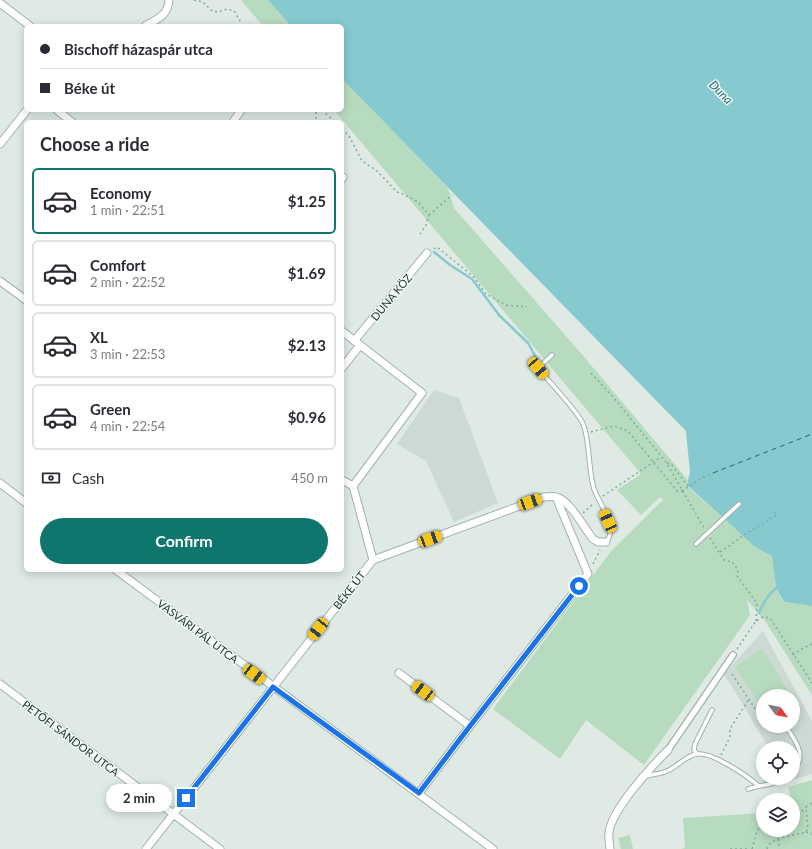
<!DOCTYPE html>
<html lang="en">
<head>
<meta charset="utf-8">
<style>
	body { margin:0; font-family:Lato,sans-serif; background:#f2f2f3; color:#2b2b33; height:100vh; display:flex; flex-direction:column; font-size:15px; white-space:nowrap }
	* { box-sizing:border-box; margin:0 }
	p { font-size:13px; color:#7c7c81 }
	.icon { flex:none; width:22px; height:22px; fill:none; stroke:currentColor; stroke-width:2; stroke-linecap:round; stroke-linejoin:round }
	.map { position:relative; flex:1; overflow:hidden }
	.panel { position:absolute; left:24px; top:120px; width:320px; height:452px; display:flex; flex-direction:column; background:#fff; border-radius:6px; box-shadow:0 2px 10px #0003 }
	.panel>* { flex:none }
	.guide { position:absolute; left:24px; top:24px; width:320px; height:88px; border-radius:6px; box-shadow:0 2px 10px #0003; display:grid; align-content:center; height:88px; padding:0 16px; background:#fff }
	.needle { width:26px; rotate:123deg }
	.fabs { position:absolute; left:756px; top:689px; display:grid; gap:8px }
	.fabs a { display:grid; place-items:center; width:44px; height:44px; border-radius:50%; background:#fff; box-shadow:0 2px 10px #0003; font-size:20px }
	.end { position:absolute; width:18px; height:18px; margin:-9px; border:5px solid #1a73e8; background:#fff; box-shadow:0 0 0 2px #fff }
	.from { border-radius:50% }
	.bubble { position:absolute; height:28px; border-radius:14px; background:#fff; box-shadow:0 2px 10px #0003; font-size:13px; font-weight:700; line-height:28px; text-align:center }
	.car { position:absolute; width:12px; height:24px; margin:-12px -6px; border-radius:5px; box-shadow:0 0 3px 1px #0007; background:linear-gradient(#f5c518 24%,#345 0 40%,#f5c518 0 76%,#345 0 86%,#f5c518 0) }
	.guide b { display:flex; align-items:center; gap:14px; height:38px; font-size:15px }
	.guide b+b { border-top:1px solid #e1e1e2 }
	.guide i { width:10px; height:10px; background:#2b2b33 }
	ul { padding:0; list-style:none }
	li { display:flex; align-items:center; gap:12px; height:66px; margin:0 8px 6px; padding:0 8px; border:2px solid #e1e1e2; border-radius:6px }
	li div { flex:1 }
	li b { display:block; font-size:15px }
	li em { font-style:normal; font-weight:700 }
	li.active { border-color:#0f766e }
	li>.icon { width:36px; height:36px; stroke-width:1.5 }
	h2 { padding:0 16px; font-size:18px; line-height:48px }
	.pay { display:flex; align-items:center; gap:10px; height:44px; padding:0 16px; font-size:15px }
	.pay p { margin-inline-start:auto }
	.action { display:flex; gap:8px; margin-top:auto; padding:8px 16px }
	.action a { flex:1; height:46px; border-radius:24px; background:#0f766e; color:#fff; font-size:16px; font-weight:700; line-height:46px; text-align:center }
	.map>svg:first-child { display:block }
	.built { fill:#cddad3; fill-rule:evenodd }
	.green { fill:#b7dbbf }
	.water { fill:#86c9cf }
	.lines { fill:none; stroke-linecap:round; stroke-linejoin:round }
	.stream { stroke:#86c9cf; stroke-width:2.5 }
	.ferry { stroke:#1b6b75; stroke-width:1; stroke-dasharray:5 4; stroke-linecap:butt }
	.service-casing { stroke:#a2b2ab; stroke-width:5.5 }
	.pedestrian-casing { stroke:#a2b2ab; stroke-width:8 }
	.minor-casing { stroke:#a2b2ab; stroke-width:9 }
	.path { stroke:#7fae9c; stroke-width:1.5; stroke-dasharray:2 3; stroke-linecap:butt }
	.service { stroke:#fff; stroke-width:3.5 }
	.pedestrian { stroke:#fff; stroke-width:5.5 }
	.minor { stroke:#fff; stroke-width:7 }
	.route { stroke:#1a73e8; stroke-width:5 }
	.labels { text-anchor:middle; dominant-baseline:central; stroke-width:3; stroke-linejoin:round; paint-order:stroke }
	.street-label { font-size:11px; fill:#203a31; stroke:#eff7f2 }
	.water-label { font-size:12px; font-style:italic; fill:#1b6b75; stroke:#eff7f2 }
</style>
</head>
<body>
<div class="map">
<svg width="812" height="849" viewBox="0 0 812 849">
	<rect width="100%" height="100%" fill="#dfeae4"/>
	<path class="built" d="M434,390L459,398L498,503L454,522L426,461L397,444Z
		M763,631L812,721V774L763,789V769V778H793V748H769L724,674ZM763,696H793V726H763Z"/>
	<path class="green" d="M241,0H268L291,26H263Z
		M342,79L448,188L454,208L585,358L688,480V487L755,547L772,556L776,588L783,602L812,606V695L765,621L747,600L750,615L644,765L586,720L560,759L493,709L612,550L663,500L660,497L641,515L617,490L641,474L334,110H342Z
		M762,649L788,690L779,696H763V707L762,708L735,667Z
		M812,780V849H681L685,848L683,818L763,813V830H793V800H791L788,787Z
		M630,835L633,849H621L618,838Z"/>
	<path class="water" d="M268,0H812V606L784,602L776,588L772,556L755,547L688,486V480L690,473L686,431L342,79V26H291Z"/>
	<g class="lines">
		<path class="stream" d="M434,252L450,265L472,279L499,315L528,343L538,361
			M759,613C763,603 768,595 776,588"/>
		<path class="ferry" d="M713,473L812,434"/>
		<g class="service-casing">
			<path id="service" d="M552,355L538,368C551,384 569,402 581,420C590,434 588,471 594,489C599,503 619,529 606,542
				M696,544L739,504
				M786,726C795,741 808,755 793,771
				M697,754L694,750L695,744L712,710
				M646,776C653,774 661,774 667,771C677,767 685,756 697,754C713,752 747,776 759,786L771,784L784,778
				M748,789L759,786"/>
		</g>
		<g class="pedestrian-casing">
			<path id="pedestrian" d="M668,750L733,655"/>
		</g>
		<g class="minor-casing">
			<path id="minor" d="M0,3L30,26
				M145,26C157,19 168,16 169,0
				M57,110L72,122
				M233,122L241,110
				M0,144L27,110
				M342,179L343,177
				M0,281L26,300
				M342,331L422,393L353,486
				M354,341L427,253
				M342,368L360,345
				M342,480L353,486L373,560
				M0,483L26,503
				M116,570L493,849
				M399,673L470,726
				M0,684L220,849
				M419,793L470,726L588,574L556,497
				M146,849L373,560L544,497C548,497 553,496 556,497C570,500 584,528 593,539L598,542H606
				M610,849C610,844 608,839 609,833C611,810 651,767 668,750"/>
		</g>
		<path class="path" d="M194,0L203,2L212,11L218,12L227,9L234,11L243,26
			M322,110L335,122
			M312,122L316,119V110
			M342,129L349,136L362,161L376,170L397,192L405,195L418,202L429,215L426,225L420,234
			M429,215L452,195
			M434,249L437,247L474,277L486,294L506,305L527,307
			M591,373L613,397L666,462L704,528
			M591,432L614,426L628,431L677,491H682
			M667,463L672,465L688,486
			M682,491L702,478L713,473
			M603,496L661,457
			M583,513L594,503
			M710,538L724,560L732,562L738,570L737,576L757,603L756,621
			M720,552L747,533L777,515L774,511
			M593,564L600,550
			M737,649L756,621L763,617L770,618L812,683
			M793,655L803,648L812,644
			M732,674L762,719
			M721,755L730,737V729L749,699
			M793,816L800,813L806,807
			M806,832L812,834
			M778,839L780,849
			M730,849H749
			M752,849L757,831L763,823
			M767,849C770,836 795,836 806,832L808,828L806,807L812,803"/>
		<use href="#service" class="service"/>
		<use href="#pedestrian" class="pedestrian"/>
		<use href="#minor" class="minor"/>
	</g>
	<g class="lines">
		<path class="route" d="M186,798L273,687L419,793L470,726L579,586"/>
	</g>
	<g class="labels">
		<g class="street-label">
			<text transform="translate(391 297) rotate(-50)">DUNA KÖZ</text>
			<text transform="translate(349 590) rotate(-52)">BÉKE ÚT</text>
			<text transform="translate(198 631) rotate(37)">VASVÁRI PÁL UTCA</text>
			<text transform="translate(71 738) rotate(37)">PETŐFI SÁNDOR UTCA</text>
		</g>
		<g class="water-label">
			<text transform="translate(721 92) rotate(45)">Duna</text>
		</g>
	</g>
</svg>
<div class="fabs">
<a><svg class="needle" viewBox="-14 -14 28 28"><path d="M0-13l5 13h-10z" fill="#e53935"/><path d="M0 13l5-13h-10z" fill="#7c7c81"/></svg></a>
<a><svg class="icon" aria-label="locate" viewBox="0 0 24 24"><circle cx="12" cy="12" r="6"/><path d="M12 2v4M12 18v4M2 12h4M18 12h4"/></svg></a>
<a><svg class="icon" aria-label="layers" viewBox="0 0 24 24"><path d="M12 4l9 5-9 5-9-5zM3 14l9 5 9-5"/></svg></a>
</div>
<i class="end from" style="left:579px;top:586px"></i>
<i class="end" style="left:186px;top:798px"></i>
<div class="bubble" style="left:106px;top:784px;width:66px">2 min</div>
<i class="car" style="left:538px;top:368px;rotate:140deg"></i>
<i class="car" style="left:530px;top:502px;rotate:70deg"></i>
<i class="car" style="left:608px;top:521px;rotate:336deg"></i>
<i class="car" style="left:430px;top:539px;rotate:70deg"></i>
<i class="car" style="left:318px;top:629px;rotate:218deg"></i>
<i class="car" style="left:254px;top:674px;rotate:127deg"></i>
<i class="car" style="left:423px;top:691px;rotate:307deg"></i>
<div class="guide">
<b><i class="from"></i>Bischoff házaspár utca</b>
<b><i></i>Béke út</b>
</div>
<section class="panel">
<h2>Choose a ride</h2>
<ul>
<li class="active"><svg class="icon" aria-label="car" viewBox="0 0 24 24"><path d="M5 17H2v-5l4-1 3-4h7l3 4 3 1v5h-3M9 17h6M6 11h13"/><circle cx="7" cy="17" r="2"/><circle cx="17" cy="17" r="2"/></svg><div><b>Economy</b><p>1 min · 22:51</p></div><em>$1.25</em></li>
<li><svg class="icon" aria-label="car" viewBox="0 0 24 24"><path d="M5 17H2v-5l4-1 3-4h7l3 4 3 1v5h-3M9 17h6M6 11h13"/><circle cx="7" cy="17" r="2"/><circle cx="17" cy="17" r="2"/></svg><div><b>Comfort</b><p>2 min · 22:52</p></div><em>$1.69</em></li>
<li><svg class="icon" aria-label="car" viewBox="0 0 24 24"><path d="M5 17H2v-5l4-1 3-4h7l3 4 3 1v5h-3M9 17h6M6 11h13"/><circle cx="7" cy="17" r="2"/><circle cx="17" cy="17" r="2"/></svg><div><b>XL</b><p>3 min · 22:53</p></div><em>$2.13</em></li>
<li><svg class="icon" aria-label="car" viewBox="0 0 24 24"><path d="M5 17H2v-5l4-1 3-4h7l3 4 3 1v5h-3M9 17h6M6 11h13"/><circle cx="7" cy="17" r="2"/><circle cx="17" cy="17" r="2"/></svg><div><b>Green</b><p>4 min · 22:54</p></div><em>$0.96</em></li>
</ul>
<div class="pay"><svg class="icon" aria-label="cash" viewBox="0 0 24 24"><path d="M3 7h18v10H3z"/><circle cx="12" cy="12" r="2"/></svg>Cash<p>450 m</p></div>
<div class="action"><a>Confirm</a></div>
</section>
</div>
</body>
</html>
